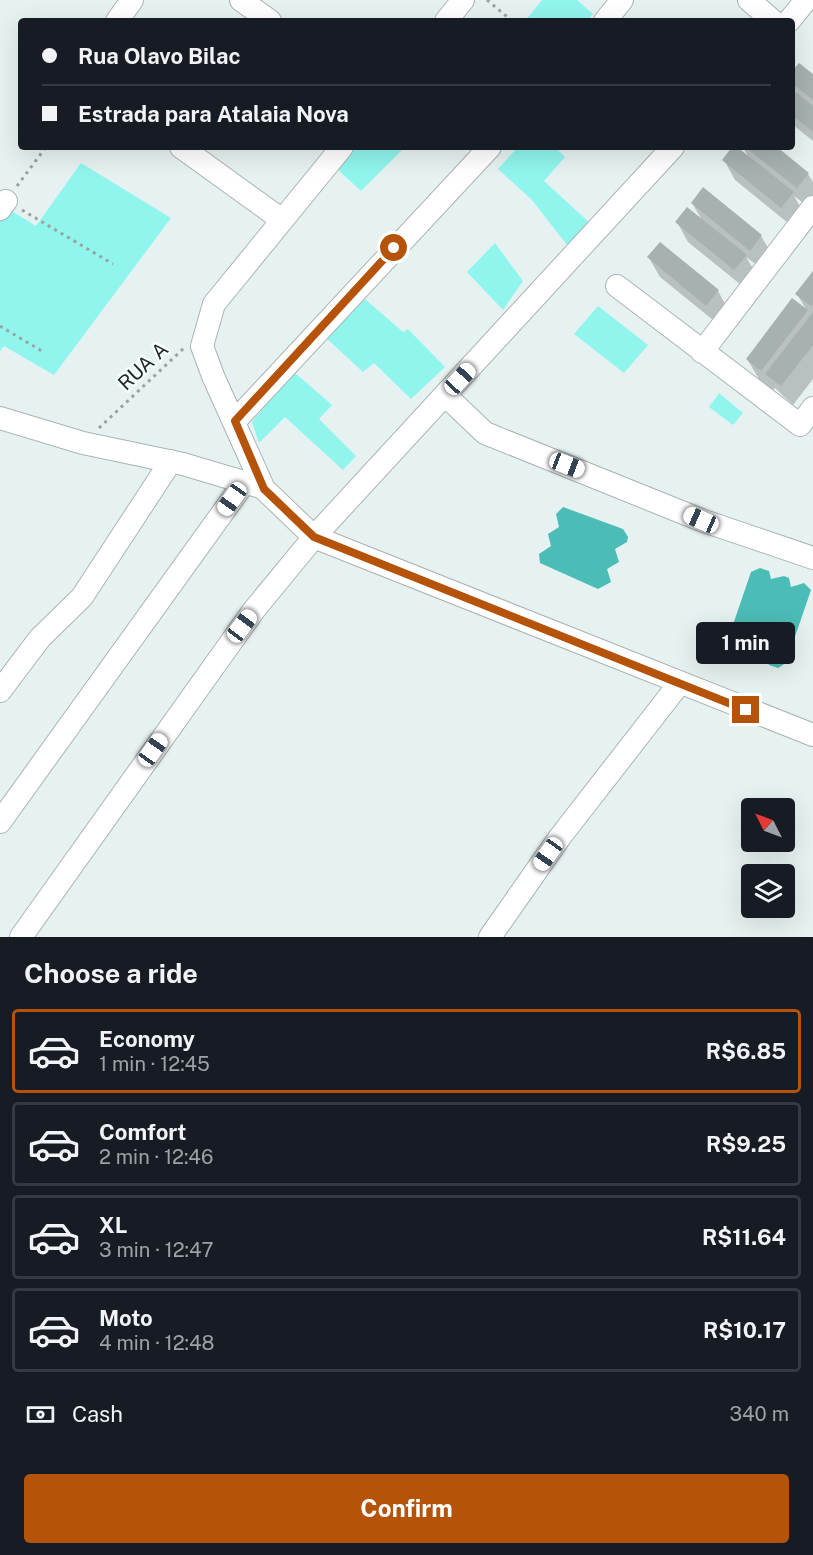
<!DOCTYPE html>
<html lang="en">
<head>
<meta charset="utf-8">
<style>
	body { margin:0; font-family:"Public Sans",sans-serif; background:#20242c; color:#f1f3f6; height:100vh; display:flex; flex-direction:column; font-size:22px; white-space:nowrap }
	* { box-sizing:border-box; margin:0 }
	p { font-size:20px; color:#9ea1a6 }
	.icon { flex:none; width:33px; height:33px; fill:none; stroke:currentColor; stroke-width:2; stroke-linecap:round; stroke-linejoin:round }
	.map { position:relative; height:937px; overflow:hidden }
	.details { display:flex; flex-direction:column; background:#171b24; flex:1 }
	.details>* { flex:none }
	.guide { position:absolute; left:18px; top:18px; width:777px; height:132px; border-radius:6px; box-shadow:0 6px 24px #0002; display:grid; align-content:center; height:132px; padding:0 24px; background:#171b24 }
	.needle { width:39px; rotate:312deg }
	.fabs { position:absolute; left:741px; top:798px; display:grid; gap:12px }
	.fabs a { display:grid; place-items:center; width:54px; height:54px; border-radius:6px; background:#171b24; box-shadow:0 6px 24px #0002; font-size:30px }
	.end { position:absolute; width:27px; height:27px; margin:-14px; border:8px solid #b45309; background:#fff; box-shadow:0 0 0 3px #fff }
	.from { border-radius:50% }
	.bubble { position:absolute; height:42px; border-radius:6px; background:#171b24; box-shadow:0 6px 24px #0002; font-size:20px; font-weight:700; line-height:42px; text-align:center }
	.car { position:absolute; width:18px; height:36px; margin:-18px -9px; border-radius:8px; box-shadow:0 0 4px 2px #0007; background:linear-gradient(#fff 24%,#345 0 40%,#fff 0 76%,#345 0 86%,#fff 0) }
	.guide b { display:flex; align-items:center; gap:21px; height:57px; font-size:22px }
	.guide b+b { border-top:2px solid #363941 }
	.guide i { width:15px; height:15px; background:#f1f3f6 }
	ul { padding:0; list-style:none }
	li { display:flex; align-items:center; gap:18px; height:84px; margin:0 12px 9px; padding:0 12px; border:3px solid #363941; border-radius:6px }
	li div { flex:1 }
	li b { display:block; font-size:22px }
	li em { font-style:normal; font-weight:700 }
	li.selected { border-color:#b45309 }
	li>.icon { width:54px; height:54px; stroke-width:1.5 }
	h2 { padding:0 24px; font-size:27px; line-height:72px }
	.pay { display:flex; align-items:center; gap:15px; height:66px; padding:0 24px; font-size:22px }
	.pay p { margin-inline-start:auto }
	.primary-button { display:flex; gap:12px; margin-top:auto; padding:12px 24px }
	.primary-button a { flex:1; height:69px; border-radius:6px; background:#b45309; color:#fff; font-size:24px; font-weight:700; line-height:69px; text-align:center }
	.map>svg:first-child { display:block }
	.green { fill:#90f5ed }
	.water { fill:#4cbcb6 }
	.shadow { fill:#0003 }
	.building { fill:#a6b1b0 }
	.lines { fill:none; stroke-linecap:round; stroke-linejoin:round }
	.minor-casing { stroke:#a9b4b3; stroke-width:24 }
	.path { stroke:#9aa2a2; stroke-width:3; stroke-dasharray:3 4.5; stroke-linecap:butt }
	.minor { stroke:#fff; stroke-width:22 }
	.route { stroke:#b45309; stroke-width:8 }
	.labels { text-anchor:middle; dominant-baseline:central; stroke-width:5; stroke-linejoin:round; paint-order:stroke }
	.street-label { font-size:20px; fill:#232727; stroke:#f5fffe }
</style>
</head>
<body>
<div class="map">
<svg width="813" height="937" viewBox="0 0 813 937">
	<rect width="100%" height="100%" fill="#e6f2f1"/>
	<path class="green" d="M542,0H577L593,14L587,21H525Z
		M354,147H405L361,191L336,168Z
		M518,147H555L565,157L544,181L591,224L567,245L532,200L498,169Z
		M81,163L171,218L54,375L4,346L0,351V218L7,208L36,226Z
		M495,243L523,281L503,310L467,272Z
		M365,299L403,332L408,329L445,367L411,399L374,363L363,372L325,337Z
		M598,306L648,345L624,373L574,334Z
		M294,372L332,405L319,419L356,456L343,470L285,417L259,443L252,422Z
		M719,393L743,413L733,425L709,407Z"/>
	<path class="water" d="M563,507L623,529L628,537L627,542L615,549L619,562L607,569L611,582L598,589L540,563L539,554L551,546L548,534L559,527L556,514Z
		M760,568L769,571L771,579L784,576L789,578L791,587L804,583L811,590L786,663L778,668L769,665L766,656L753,660L746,649L733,652L726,645L751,572Z"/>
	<path class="shadow" d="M792,73L813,76V141L792,124V91L798,96L792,85Z
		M734,147L749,158L743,147H775L808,174L813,182V202L809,207L794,196L804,213L793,227L735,180L724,160Z
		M692,203L761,236L773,256L762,269L746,257L757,275L746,289L688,242L677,222L702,220Z
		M649,258L718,291L729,311L718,324L660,277Z
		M813,273V379L793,405L775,388L773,390L759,379L747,359L792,300L807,311L797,294Z"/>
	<path class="building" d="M799,63L813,74V100L792,83V71Z
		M792,89L813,106V132L792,115Z
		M732,147H737L794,192L781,208L722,160Z
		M745,147H777L809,173L797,188Z
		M703,187L762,235L750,251L691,203Z
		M687,207L747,255L734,270L675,222Z
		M660,242L719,290L706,306L647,257Z
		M813,271V304L811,306L795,294Z
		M792,298L808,310L761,371L746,359Z
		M813,312V345L781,386L765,374Z"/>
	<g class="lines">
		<g class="minor-casing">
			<path id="minor" d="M241,0L270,21
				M749,0L773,21
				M117,21L132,0
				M446,21L463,0
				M605,21L622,0
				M789,21L806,0
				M181,147L282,220
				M342,147L214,304L202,346L213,376L264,489L314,537L813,735
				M0,209L6,201
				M617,286L800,425L813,408
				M702,352L813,207
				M445,395L485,433L701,520L813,558
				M0,418L83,443L183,464L257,486
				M235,421L490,147
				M0,691L40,638L82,597L171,461
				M0,822L244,483
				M21,937L254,610L314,537L673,147
				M490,937L560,837L679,684"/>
		</g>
		<path class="path" d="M487,0L512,21
			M17,186L46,147
			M22,210L113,264
			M0,326L45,353
			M99,428L184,348"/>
		<use href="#minor" class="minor"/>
	</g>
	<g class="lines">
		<path class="route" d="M394,248L235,421L264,489L314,537L746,710"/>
	</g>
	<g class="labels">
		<g class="street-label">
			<text transform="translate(143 366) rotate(-43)">RUA A</text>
		</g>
	</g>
</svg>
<div class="fabs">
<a><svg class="needle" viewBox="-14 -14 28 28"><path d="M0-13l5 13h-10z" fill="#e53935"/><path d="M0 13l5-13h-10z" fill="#9ea1a6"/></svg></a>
<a><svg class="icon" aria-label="layers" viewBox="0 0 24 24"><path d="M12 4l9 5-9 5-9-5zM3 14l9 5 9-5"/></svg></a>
</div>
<i class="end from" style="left:394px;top:248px"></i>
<i class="end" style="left:746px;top:710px"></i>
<div class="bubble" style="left:696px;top:622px;width:99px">1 min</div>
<i class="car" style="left:460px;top:379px;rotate:43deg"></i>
<i class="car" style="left:567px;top:465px;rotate:111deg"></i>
<i class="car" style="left:232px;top:499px;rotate:215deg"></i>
<i class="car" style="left:701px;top:520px;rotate:294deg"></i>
<i class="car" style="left:242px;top:626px;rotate:37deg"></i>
<i class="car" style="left:153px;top:750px;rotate:35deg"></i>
<i class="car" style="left:548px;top:854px;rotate:215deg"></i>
<div class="guide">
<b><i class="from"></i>Rua Olavo Bilac</b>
<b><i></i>Estrada para Atalaia Nova</b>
</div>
</div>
<section class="details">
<h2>Choose a ride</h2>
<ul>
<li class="selected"><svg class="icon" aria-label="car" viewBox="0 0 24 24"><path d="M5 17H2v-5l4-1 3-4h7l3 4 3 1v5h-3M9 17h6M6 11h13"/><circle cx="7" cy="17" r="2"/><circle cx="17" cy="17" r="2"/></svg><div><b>Economy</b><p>1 min · 12:45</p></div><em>R$6.85</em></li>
<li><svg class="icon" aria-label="car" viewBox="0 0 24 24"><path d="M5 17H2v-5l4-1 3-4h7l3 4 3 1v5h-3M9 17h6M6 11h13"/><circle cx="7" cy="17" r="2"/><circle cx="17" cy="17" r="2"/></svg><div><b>Comfort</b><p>2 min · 12:46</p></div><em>R$9.25</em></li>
<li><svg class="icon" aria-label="car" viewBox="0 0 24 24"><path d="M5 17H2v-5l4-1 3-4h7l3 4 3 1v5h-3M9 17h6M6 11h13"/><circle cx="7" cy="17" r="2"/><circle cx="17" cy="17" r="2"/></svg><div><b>XL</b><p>3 min · 12:47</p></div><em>R$11.64</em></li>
<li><svg class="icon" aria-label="car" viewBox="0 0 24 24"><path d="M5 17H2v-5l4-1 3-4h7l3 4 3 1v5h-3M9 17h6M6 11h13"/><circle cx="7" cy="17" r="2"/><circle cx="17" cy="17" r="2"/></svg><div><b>Moto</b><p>4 min · 12:48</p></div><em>R$10.17</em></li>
</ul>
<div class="pay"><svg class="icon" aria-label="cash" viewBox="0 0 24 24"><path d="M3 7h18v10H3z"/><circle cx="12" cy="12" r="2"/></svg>Cash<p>340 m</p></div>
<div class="primary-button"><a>Confirm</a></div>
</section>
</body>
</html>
